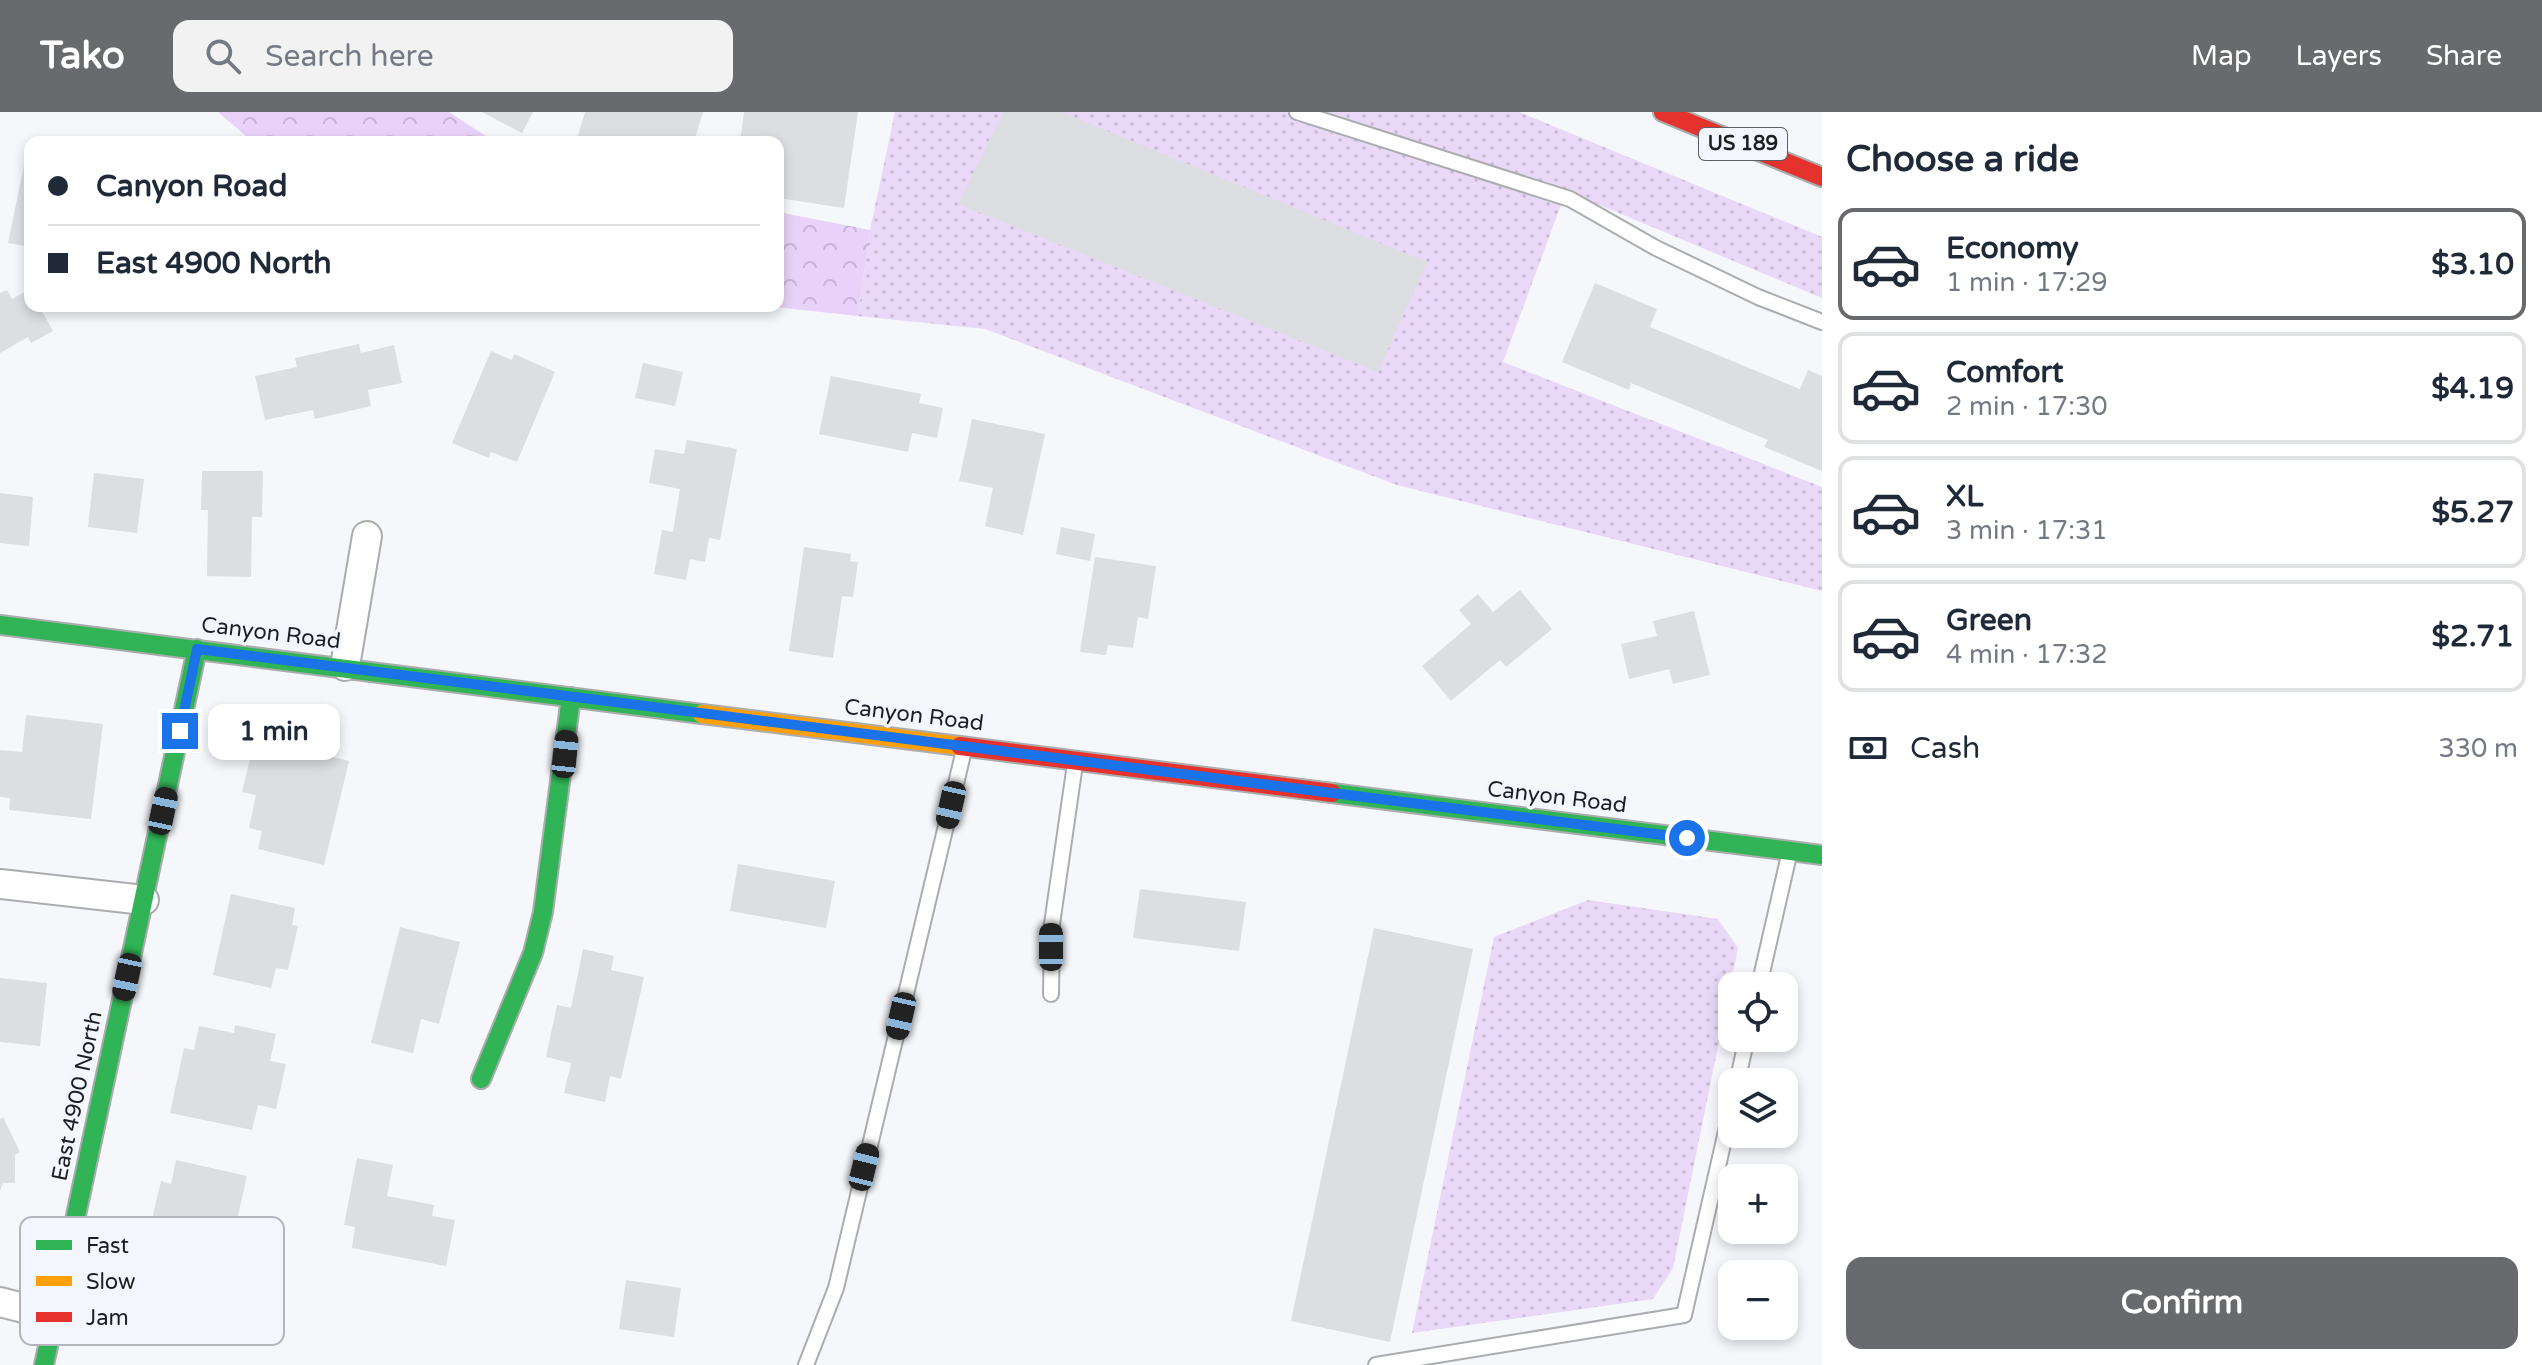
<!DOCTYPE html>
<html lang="en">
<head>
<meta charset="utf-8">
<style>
	body { margin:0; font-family:"Varela Round",sans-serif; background:#f2f2f3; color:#1f2937; height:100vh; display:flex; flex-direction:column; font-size:30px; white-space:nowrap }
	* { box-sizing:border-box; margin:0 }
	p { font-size:26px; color:#747a83 }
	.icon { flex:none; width:44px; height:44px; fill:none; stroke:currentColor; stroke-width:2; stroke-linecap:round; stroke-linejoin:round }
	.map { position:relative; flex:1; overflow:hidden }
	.details { display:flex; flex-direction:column; background:#fff; width:720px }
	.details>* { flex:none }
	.banner { position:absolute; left:24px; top:24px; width:760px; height:176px; border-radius:16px; box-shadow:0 4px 12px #0003; display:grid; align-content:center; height:176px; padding:0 24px; background:#fff }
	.buttons { position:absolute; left:1718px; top:860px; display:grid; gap:16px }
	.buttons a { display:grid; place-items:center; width:80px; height:80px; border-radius:16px; background:#fff; box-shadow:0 4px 12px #0003; font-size:40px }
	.end { position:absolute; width:36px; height:36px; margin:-18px; border:10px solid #1a73e8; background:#fff; box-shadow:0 0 0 4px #fff }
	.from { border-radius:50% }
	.bubble { position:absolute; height:56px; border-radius:16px; background:#fff; box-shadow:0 4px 12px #0003; font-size:26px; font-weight:700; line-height:56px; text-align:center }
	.car { position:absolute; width:24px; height:48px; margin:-24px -12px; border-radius:10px; box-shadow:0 0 6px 2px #0007; background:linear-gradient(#222 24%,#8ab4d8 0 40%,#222 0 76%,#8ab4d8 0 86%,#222 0) }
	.banner b { display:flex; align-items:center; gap:28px; height:76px; font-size:30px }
	.banner b+b { border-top:2px solid #e0e1e3 }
	.banner i { width:20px; height:20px; background:#1f2937 }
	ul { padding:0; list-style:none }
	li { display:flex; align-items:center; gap:24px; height:112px; margin:0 16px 12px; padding:0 8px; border:4px solid #e0e1e3; border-radius:16px }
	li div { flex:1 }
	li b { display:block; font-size:30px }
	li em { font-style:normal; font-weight:700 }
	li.active { border-color:#696a6d }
	li>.icon { width:72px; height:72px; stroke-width:1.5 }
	h2 { padding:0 24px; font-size:36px; line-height:96px }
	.pay { display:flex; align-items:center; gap:20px; height:88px; padding:0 24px; font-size:30px }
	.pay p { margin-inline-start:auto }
	.action { display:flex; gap:16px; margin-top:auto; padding:16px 24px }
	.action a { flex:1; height:92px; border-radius:16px; background:#696a6d; color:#fff; font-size:32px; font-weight:700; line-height:92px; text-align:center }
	header { display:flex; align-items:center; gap:48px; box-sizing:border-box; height:112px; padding:0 40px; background:#696a6d; color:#fff }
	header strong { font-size:38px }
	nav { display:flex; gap:44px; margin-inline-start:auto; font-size:28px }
	.search { width:560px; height:72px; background:#f2f2f3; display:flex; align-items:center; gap:20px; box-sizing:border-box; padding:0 28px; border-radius:16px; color:#747a83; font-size:30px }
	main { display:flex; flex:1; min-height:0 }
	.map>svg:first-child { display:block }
	.grass { fill:url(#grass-dots) }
	.forest { fill:url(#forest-crowns) }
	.building { fill:#dddee1 }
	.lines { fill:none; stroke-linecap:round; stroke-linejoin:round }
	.lane-casing { stroke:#aaacae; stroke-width:18 }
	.street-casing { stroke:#aaacae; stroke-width:32 }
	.fast-casing { stroke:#aaacae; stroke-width:22 }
	.slow-casing { stroke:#aaacae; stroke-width:22 }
	.jam-casing { stroke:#aaacae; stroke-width:22 }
	.lane { stroke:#fefefe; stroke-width:14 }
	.street { stroke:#fefefe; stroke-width:28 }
	.fast { stroke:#30b455; stroke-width:18 }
	.slow { stroke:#ff9f0a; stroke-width:18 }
	.jam { stroke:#e5322d; stroke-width:18 }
	.route { stroke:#1a73e8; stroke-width:10 }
	.labels { text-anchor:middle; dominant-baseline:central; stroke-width:7; stroke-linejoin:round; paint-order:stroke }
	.shield { fill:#f3f6fd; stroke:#5d5f62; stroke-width:2 }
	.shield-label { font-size:20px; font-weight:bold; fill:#1d1e20 }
	.street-label { font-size:22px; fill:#1d1e20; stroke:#f3f6fd }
	.key { fill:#f3f6fd; stroke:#b3b5bb; stroke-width:2 }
	.key-label { font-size:22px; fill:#1d1e20 }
</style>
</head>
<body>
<header>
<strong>Tako</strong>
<div class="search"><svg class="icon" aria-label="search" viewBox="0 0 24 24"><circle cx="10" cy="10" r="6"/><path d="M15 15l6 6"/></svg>Search here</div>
<nav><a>Map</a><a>Layers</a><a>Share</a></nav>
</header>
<main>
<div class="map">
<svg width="1822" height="1253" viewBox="0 0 1822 1253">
	<defs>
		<pattern id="grass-dots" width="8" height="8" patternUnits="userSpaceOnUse" patternTransform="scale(2)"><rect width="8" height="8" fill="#ead8f8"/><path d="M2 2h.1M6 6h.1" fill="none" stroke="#c8b9d4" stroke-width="1.8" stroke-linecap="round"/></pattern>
		<pattern id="forest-crowns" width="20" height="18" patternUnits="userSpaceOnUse" patternTransform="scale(2)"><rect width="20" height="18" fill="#e9d2f9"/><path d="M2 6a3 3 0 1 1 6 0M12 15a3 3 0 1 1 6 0" fill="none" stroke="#c7b4d5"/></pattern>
	</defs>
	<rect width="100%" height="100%" fill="#f5f7fb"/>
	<path class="grass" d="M895,0H1519L1822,125V186L1566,79L1503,250L1822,375V479L1397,373L985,217L858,204L870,118Z
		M1588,788L1718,807L1738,836L1673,1156L1653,1187L1412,1221L1494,825Z"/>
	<path class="forest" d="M218,0H449L495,30H253Z
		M778,100L870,118L858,204L765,194H778Z"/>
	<path class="building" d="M482,0H533L522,21Z
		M585,0H703L694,30H576Z
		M744,0H858L844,96L778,86V30H740Z
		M1003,0H1061L1427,150L1378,260L958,92Z
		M29,29H30V135L8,131Z
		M1595,171L1657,197L1650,215L1800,277L1808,258L1822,264V359L1764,335L1768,328L1631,271L1629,278L1562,250Z
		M30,177V194H39L53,219L31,231L28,225L0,241V181L7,178L12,187Z
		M359,232L361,241L394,233L402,271L368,278L371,294L315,307L313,298L265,308L255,264L297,255L295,246Z
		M491,239L512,248L514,242L555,260L517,350L491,340L489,346L452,331Z
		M643,251L683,260L675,294L635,286Z
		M831,264L921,282L919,291L943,296L937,326L912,321L908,340L819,322Z
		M972,307L1045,322L1023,423L985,414L993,376L959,369Z
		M687,328L737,337L720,428L709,426L705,450L690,447L686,468L654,462L662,418L673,420L680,377L649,371L655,337L684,342Z
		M202,359H263L262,405H252L251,465L207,464L208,398H201Z
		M94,361L144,367L137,421L88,415Z
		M0,381L33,385L29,434L0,431Z
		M1061,415L1095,422L1090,449L1056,442Z
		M804,435L851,442L850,449L858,450L853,485L842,484L833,546L789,539Z
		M1095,445L1156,454L1148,507L1138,505L1133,536L1108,533L1106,543L1080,540Z
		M1520,478L1552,517L1506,555L1500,548L1451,589L1422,554L1471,512L1459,498L1478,482L1493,500Z
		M1694,499L1710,563L1673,572L1669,557L1629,567L1621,532L1657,524L1653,509Z
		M26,603L103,612L91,707L9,698L10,686L0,685V638L22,640Z
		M255,626L349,649L324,753L258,737L262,719L249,716L256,683L242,680Z
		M738,752L835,769L826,816L730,799Z
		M1140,777L1246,790L1239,839L1133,826Z
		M231,782L295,796L292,813L298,814L288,858L276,856L271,876L213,863Z
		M400,815L460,830L439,912L421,907L413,941L371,931Z
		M1374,816L1473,837L1390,1230L1291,1209Z
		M583,837L614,844L611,858L644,865L621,967L610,964L605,990L564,981L571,951L546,945L557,893L571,896Z
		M0,866L47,871L40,934L0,930Z
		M235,913L276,922L270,949L286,952L276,997L258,993L252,1018L170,1001L184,936L194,938L199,914L234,921Z
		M3,1005L20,1040L15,1043V1071H3L0,1079V1007Z
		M357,1046L393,1053L387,1084L434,1093L432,1104L455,1108L446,1154L352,1136L355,1115L344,1113Z
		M176,1048L247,1064L238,1104L255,1107L249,1133L235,1130L230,1151L213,1147L206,1179L153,1167L158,1144L144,1141L161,1069L171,1072Z
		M626,1168L681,1176L674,1225L619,1217Z"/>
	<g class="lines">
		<g class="lane-casing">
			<path id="lane" d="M1297,0L1570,87L1656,136L1758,185L1822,210
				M1759,874L1789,743
				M1051,882L1052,812L1075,652
				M1737,970L1747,926
				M806,1253L836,1176L964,638
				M1376,1253L1684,1203L1732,993"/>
		</g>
		<g class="street-casing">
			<path id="street" d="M345,554L367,424
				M0,772L144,788
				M0,1190L55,1204"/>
		</g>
		<g class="fast-casing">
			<path id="fast" d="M0,513L702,602
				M1332,681L1822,743
				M481,967L533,841L543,800L571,585
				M44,1253L197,537"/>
		</g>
		<g class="slow-casing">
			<path id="slow" d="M702,602L960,634"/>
		</g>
		<g class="jam-casing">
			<path id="jam" d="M1663,0L1822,65
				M960,634L1332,681"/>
		</g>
		<use href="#lane" class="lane"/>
		<use href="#street" class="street"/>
		<use href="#fast" class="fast"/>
		<use href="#slow" class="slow"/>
		<use href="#jam" class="jam"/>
	</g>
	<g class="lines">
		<path class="route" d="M180,619L197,537L1687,726"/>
	</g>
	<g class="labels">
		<rect class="shield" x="1699" y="16" width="88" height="32" rx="6"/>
		<g class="shield-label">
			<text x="1743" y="32">US 189</text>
		</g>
		<g class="street-label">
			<text transform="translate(271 521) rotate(7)">Canyon Road</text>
			<text transform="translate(914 603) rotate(7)">Canyon Road</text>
			<text transform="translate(1557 685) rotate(7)">Canyon Road</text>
			<text transform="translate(77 984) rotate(-78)">East 4900 North</text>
		</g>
	</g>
	<rect x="20" y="1105" width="264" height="128" rx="12" class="key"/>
	<rect x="36" y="1128" width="36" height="10" fill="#30b455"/>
	<rect x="36" y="1164" width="36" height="10" fill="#ff9f0a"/>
	<rect x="36" y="1200" width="36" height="10" fill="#e5322d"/>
	<g class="key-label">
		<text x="86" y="1141">Fast</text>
		<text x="86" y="1177">Slow</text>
		<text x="86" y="1213">Jam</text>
	</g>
</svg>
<div class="buttons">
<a><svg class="icon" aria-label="locate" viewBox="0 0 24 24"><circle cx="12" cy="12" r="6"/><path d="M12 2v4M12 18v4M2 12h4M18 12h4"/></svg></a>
<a><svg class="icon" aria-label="layers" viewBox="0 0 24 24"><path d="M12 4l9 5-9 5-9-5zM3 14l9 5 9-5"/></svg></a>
<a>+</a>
<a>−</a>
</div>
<i class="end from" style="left:1687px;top:726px"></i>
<i class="end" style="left:180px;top:619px"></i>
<div class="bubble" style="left:208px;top:592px;width:132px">1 min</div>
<i class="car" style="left:565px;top:642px;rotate:6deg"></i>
<i class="car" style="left:951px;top:693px;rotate:193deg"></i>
<i class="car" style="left:163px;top:699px;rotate:12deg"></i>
<i class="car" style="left:1051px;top:835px;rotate:0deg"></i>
<i class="car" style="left:127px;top:865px;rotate:192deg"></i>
<i class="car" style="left:901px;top:904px;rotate:193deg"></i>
<i class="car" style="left:864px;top:1055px;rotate:14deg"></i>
<div class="banner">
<b><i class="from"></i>Canyon Road</b>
<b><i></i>East 4900 North</b>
</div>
</div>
<section class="details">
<h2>Choose a ride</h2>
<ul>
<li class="active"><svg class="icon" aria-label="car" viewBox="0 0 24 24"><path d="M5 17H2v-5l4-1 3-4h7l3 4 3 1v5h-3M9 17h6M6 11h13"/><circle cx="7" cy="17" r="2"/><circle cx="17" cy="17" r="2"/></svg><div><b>Economy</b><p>1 min · 17:29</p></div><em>$3.10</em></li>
<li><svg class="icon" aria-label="car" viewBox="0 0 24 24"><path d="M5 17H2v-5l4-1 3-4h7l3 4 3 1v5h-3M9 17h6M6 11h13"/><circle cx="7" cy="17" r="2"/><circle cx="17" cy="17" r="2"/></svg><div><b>Comfort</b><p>2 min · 17:30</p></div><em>$4.19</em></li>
<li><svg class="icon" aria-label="car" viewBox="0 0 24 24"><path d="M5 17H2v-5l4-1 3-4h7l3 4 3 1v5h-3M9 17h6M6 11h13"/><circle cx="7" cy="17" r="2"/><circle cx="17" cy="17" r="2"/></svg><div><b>XL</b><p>3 min · 17:31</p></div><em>$5.27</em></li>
<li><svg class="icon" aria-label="car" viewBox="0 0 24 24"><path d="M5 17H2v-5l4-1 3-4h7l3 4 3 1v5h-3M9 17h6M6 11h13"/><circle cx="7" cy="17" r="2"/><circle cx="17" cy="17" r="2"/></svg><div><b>Green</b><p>4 min · 17:32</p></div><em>$2.71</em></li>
</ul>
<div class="pay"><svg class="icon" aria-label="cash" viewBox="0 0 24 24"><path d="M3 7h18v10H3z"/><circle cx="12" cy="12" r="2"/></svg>Cash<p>330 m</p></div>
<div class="action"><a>Confirm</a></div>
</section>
</main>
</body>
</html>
